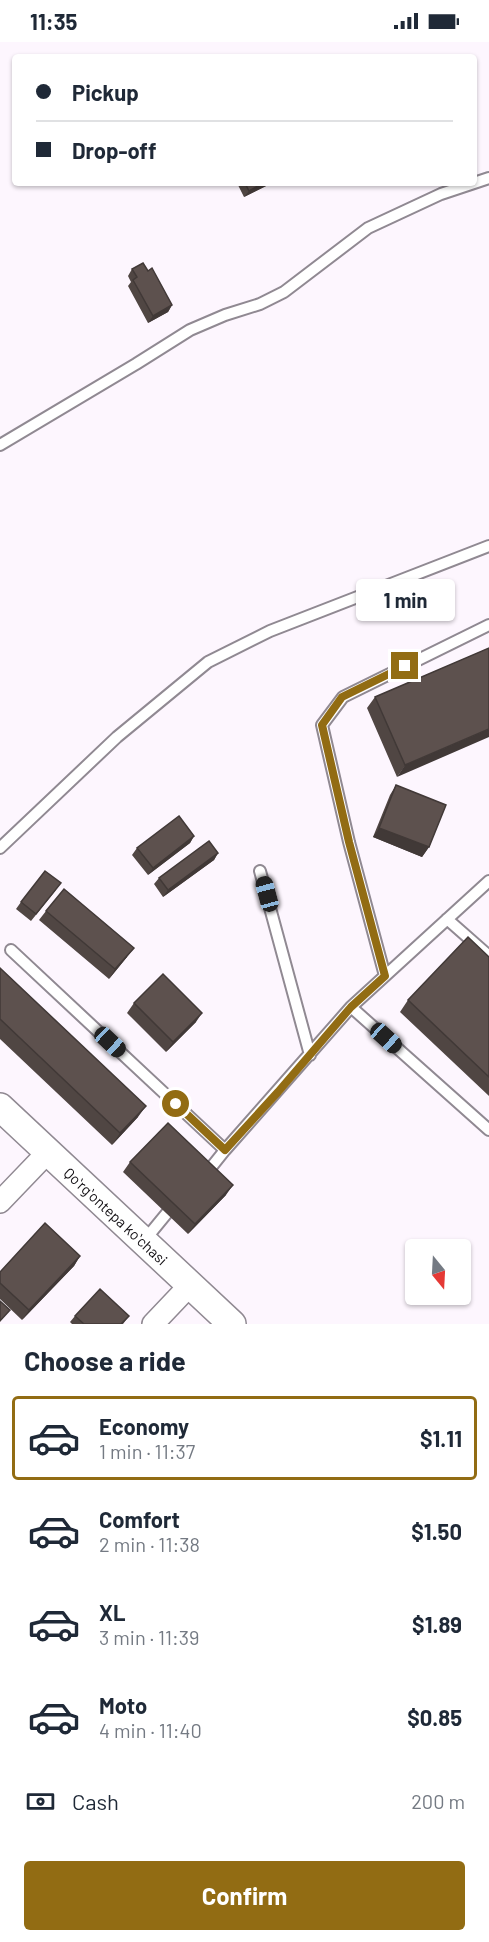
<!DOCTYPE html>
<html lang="en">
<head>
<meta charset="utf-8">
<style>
	body { margin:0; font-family:Barlow,sans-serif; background:#f6f6f7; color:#1f2937; height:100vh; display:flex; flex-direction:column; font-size:22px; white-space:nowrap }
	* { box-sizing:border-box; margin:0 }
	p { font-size:20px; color:#747a83 }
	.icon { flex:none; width:33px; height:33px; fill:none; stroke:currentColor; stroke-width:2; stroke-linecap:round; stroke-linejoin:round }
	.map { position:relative; height:1282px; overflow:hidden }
	.drawer { display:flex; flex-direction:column; background:#fff; flex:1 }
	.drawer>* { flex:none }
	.top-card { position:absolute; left:12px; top:12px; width:465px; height:132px; border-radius:6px; box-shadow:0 2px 4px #0004; display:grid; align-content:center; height:132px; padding:0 24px; background:#fff }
	.needle { width:39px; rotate:162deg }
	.controls { position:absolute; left:405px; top:1197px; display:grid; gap:12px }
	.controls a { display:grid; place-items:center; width:66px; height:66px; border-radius:6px; background:#fff; box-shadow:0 2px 4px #0004; font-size:30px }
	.end { position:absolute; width:27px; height:27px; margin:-14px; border:8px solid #926c13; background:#fff; box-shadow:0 0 0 3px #fff }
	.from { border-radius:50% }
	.bubble { position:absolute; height:42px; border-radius:6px; background:#fff; box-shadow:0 2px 4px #0004; font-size:20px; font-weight:700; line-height:42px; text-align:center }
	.car { position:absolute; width:18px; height:36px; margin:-18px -9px; border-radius:8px; box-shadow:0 0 4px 2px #0007; background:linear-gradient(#222 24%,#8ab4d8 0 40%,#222 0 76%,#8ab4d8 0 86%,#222 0) }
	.top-card b { display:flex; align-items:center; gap:21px; height:57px; font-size:22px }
	.top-card b+b { border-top:2px solid #e0e1e3 }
	.top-card i { width:15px; height:15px; background:#1f2937 }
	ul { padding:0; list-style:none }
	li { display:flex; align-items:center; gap:18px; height:84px; margin:0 12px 9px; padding:0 12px; border:3px solid transparent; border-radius:6px }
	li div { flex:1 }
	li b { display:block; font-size:22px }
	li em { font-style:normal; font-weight:700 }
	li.active { border-color:#926c13 }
	li>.icon { width:54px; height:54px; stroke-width:1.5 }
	h2 { padding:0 24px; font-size:27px; line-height:72px }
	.pay { display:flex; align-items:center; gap:15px; height:66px; padding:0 24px; font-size:22px }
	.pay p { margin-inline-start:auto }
	.action { display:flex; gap:12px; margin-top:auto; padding:12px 24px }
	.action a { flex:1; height:69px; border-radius:6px; background:#926c13; color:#fff; font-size:24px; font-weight:700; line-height:69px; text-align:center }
	.status { display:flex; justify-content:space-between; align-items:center; height:42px; padding:0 30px; background:#fff; direction:ltr }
	.status svg { height:16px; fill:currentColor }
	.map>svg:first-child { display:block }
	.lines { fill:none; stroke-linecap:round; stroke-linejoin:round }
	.service-casing { stroke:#908992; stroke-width:14 }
	.minor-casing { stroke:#908992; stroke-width:24 }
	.tertiary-casing { stroke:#908992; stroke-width:30 }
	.service { stroke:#fff; stroke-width:10 }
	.minor { stroke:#fff; stroke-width:21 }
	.tertiary { stroke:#fff; stroke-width:27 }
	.wall { fill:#504643 }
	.shaded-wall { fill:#413937 }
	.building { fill:#5d514e; stroke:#413937; stroke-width:1.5 }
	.route { stroke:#926c13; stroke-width:8 }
	.labels { text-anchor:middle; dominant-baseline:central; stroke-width:6; stroke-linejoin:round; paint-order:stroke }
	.street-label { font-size:15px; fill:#110e12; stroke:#fff }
</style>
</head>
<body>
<div class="status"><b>11:35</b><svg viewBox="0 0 49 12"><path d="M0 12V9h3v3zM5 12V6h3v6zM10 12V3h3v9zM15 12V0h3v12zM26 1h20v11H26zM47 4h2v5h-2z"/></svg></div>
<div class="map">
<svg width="489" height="1282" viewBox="0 0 489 1282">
	<rect width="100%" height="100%" fill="#fdf6fe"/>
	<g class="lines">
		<g class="service-casing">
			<path id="service" d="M0,403L136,322L190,288L225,273L260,262L284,250L368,186L441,152L489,136
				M0,806L117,695L208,620L270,589L489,504
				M260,829L310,1013
				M447,877L489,914
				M11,908L225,1108
				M385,934L349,800L322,683L343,655L489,583
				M351,965L489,1088
				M205,1133L225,1108L351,965L489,839
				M144,1199L167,1171"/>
		</g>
		<g class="minor-casing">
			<path id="minor" d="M0,1160L47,1111
				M153,1282L190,1243"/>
		</g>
		<g class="tertiary-casing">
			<path id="tertiary" d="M0,1065L232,1282"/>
		</g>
		<use href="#service" class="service"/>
		<use href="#minor" class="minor"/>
		<use href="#tertiary" class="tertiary"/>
	</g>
	<path class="wall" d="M237,141H272L244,155Z
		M132,227L148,229L172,263L168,270L148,281L128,244L131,240L128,234Z
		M489,606L397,735L367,666L375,655Z
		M396,743L429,805L422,815L373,795L390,753Z
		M194,794L190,801L148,833L132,813L137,806Z
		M218,811L214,818L163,855L154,842L159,836Z
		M56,848L31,879L16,867L21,860Z
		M46,869L127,915L109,937L39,878Z
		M489,915V1054L400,970L408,958Z
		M0,926L138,1075L112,1103L0,997Z
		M134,961L196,980L166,1010L127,971Z
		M130,1120L226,1153L188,1192L123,1130Z
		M80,1214L74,1224L22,1278L0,1257V1230Z
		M75,1274H129L123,1282H72L70,1280Z"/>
	<path class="shaded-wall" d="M263,141H272L244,155L249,149Z
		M172,263L168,270L148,281L153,274Z
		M489,687V695L397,735L405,723Z
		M379,786L429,805L422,815L373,795Z
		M194,794L190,801L148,833L153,826Z
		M218,811L214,818L163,855L168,848Z
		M134,906L127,915L109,937L115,927Z
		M202,971L196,980L166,1010L173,1000Z
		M146,1064L138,1075L112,1103L120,1091Z
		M233,1143L226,1153L188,1192L195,1182Z
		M80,1214L74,1224L22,1278L29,1268Z"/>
	<path class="building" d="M245,141H263L249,149Z
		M143,221L148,229L152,226L172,263L153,274L133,238L137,235L132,227Z
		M489,606V687L405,723L375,655Z
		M396,743L446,763L429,805L379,786Z
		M179,774L194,794L153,826L137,806Z
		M209,799L218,811L168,848L159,836Z
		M45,829L61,841L36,872L21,860Z
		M64,847L134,906L115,927L46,869Z
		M468,895L489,915V1035L408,958Z
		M0,926L146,1064L120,1091L0,977Z
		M163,932L202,971L173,1000L134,961Z
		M168,1081L233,1143L195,1182L130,1120Z
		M45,1181L80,1214L29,1268L0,1241V1230Z
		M100,1247L129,1274L121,1282H84L75,1274Z
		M0,1259L10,1268L0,1279Z"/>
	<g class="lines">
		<path class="route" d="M176,1062L225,1108L278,1050L351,965L385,934L349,800L322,683L342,655L405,624"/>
	</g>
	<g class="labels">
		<g class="street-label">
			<text transform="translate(116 1174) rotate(43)">Qoʻrgʻontepa koʻchasi</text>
		</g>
	</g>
</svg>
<div class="controls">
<a><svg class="needle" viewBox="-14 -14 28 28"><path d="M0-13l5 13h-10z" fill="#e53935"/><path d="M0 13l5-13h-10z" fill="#747a83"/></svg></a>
</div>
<i class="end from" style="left:176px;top:1062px"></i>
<i class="end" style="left:405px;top:624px"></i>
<div class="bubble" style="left:356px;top:537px;width:99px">1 min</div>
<i class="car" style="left:267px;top:852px;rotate:345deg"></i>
<i class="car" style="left:386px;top:996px;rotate:132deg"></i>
<i class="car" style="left:110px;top:1000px;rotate:133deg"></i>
<div class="top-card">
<b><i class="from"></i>Pickup</b>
<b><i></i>Drop-off</b>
</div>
</div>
<section class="drawer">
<h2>Choose a ride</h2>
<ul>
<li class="active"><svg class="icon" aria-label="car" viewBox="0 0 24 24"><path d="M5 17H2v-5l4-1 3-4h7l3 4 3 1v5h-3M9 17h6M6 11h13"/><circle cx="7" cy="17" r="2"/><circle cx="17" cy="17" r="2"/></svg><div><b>Economy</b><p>1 min · 11:37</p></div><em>$1.11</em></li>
<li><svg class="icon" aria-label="car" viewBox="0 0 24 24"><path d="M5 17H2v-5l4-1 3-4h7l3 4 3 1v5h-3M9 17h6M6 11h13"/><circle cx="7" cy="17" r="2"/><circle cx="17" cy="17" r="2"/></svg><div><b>Comfort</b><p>2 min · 11:38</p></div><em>$1.50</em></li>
<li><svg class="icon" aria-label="car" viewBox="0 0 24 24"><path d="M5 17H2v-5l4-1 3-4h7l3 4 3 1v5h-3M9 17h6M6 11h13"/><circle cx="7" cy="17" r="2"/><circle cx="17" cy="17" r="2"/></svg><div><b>XL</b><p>3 min · 11:39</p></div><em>$1.89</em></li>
<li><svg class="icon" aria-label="car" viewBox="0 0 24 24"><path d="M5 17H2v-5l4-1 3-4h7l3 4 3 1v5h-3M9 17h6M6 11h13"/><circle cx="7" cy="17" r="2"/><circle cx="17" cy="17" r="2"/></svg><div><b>Moto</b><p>4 min · 11:40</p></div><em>$0.85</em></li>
</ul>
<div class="pay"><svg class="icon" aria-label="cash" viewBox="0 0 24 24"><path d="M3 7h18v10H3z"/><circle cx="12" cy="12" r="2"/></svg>Cash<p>200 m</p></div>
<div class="action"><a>Confirm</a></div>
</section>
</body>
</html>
